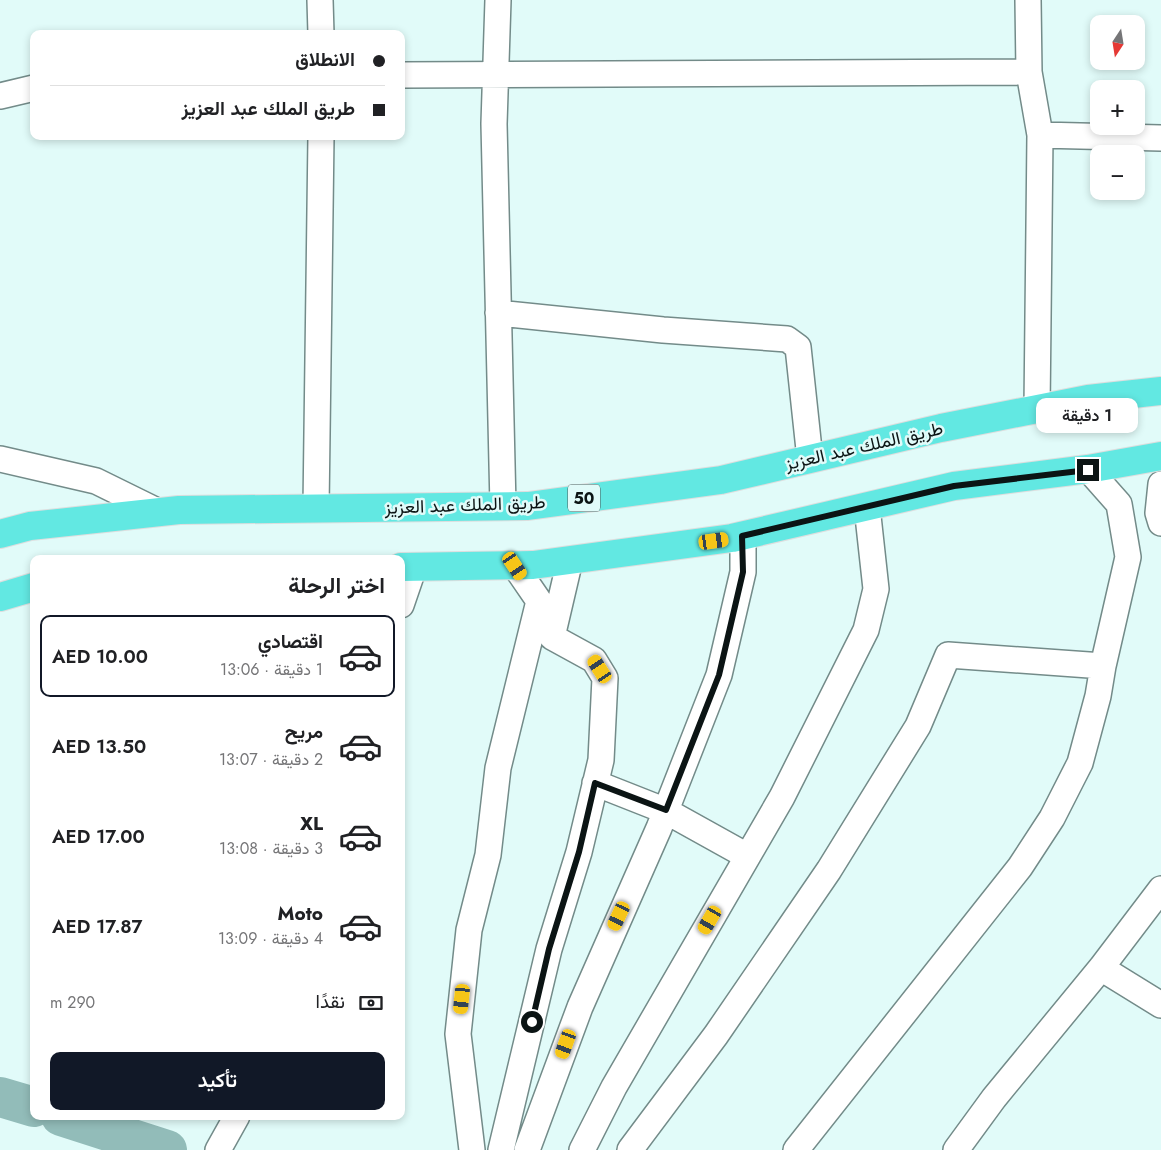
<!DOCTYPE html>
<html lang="ar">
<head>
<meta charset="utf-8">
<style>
	body { margin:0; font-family:Jost,Vazirmatn,sans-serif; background:#f6f6f6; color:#202124; direction:rtl; height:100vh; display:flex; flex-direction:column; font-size:19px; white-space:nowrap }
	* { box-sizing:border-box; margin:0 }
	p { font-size:16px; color:#757577 }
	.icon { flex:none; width:28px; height:28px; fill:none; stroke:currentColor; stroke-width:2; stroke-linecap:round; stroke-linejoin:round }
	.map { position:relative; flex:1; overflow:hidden; direction:ltr }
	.panel { position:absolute; left:30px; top:555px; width:375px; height:565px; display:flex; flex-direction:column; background:#fff; border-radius:10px; box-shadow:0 2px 8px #0003; direction:rtl }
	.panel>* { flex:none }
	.guide { position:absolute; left:30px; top:30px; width:375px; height:110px; border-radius:10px; box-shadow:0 2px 8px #0003; direction:rtl; display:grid; align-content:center; height:110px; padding:0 20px; background:#fff }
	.needle { width:32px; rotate:192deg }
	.buttons { position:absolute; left:1090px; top:15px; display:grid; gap:10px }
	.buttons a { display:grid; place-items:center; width:55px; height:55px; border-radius:10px; background:#fff; box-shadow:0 2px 8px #0003; font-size:25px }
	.end { position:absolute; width:22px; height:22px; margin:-11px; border:6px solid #0b1414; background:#fff; box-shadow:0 0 0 2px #fff }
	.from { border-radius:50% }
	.bubble { position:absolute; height:35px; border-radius:10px; background:#fff; box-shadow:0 2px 8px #0003; font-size:16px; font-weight:600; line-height:35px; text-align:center; direction:rtl }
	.car { position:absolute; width:15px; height:30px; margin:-15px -8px; border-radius:6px; box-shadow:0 0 4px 1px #0007; background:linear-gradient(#f5c518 24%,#345 0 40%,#f5c518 0 76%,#345 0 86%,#f5c518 0) }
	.guide b { display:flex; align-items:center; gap:18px; height:48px; font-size:19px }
	.guide b+b { border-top:1px solid #e0e0e0 }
	.guide i { width:12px; height:12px; background:#202124 }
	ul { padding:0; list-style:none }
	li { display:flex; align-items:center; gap:15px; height:82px; margin:0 10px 8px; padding:0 10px; border:2px solid transparent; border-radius:10px }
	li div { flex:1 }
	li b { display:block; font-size:19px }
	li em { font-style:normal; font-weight:600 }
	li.selected { border-color:#111827 }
	li>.icon { width:45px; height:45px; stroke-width:1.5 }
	h2 { padding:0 20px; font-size:22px; line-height:60px }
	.pay { display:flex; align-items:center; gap:12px; height:55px; padding:0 20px; font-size:19px }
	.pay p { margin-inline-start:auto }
	.button { display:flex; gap:10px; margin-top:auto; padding:10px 20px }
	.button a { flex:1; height:58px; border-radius:10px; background:#111827; color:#fff; font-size:20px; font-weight:600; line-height:58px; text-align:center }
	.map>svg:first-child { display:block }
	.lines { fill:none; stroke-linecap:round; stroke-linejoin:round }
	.river { stroke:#92bcb9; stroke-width:40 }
	.street-casing { stroke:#738b89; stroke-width:28 }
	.highway-casing { stroke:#dddede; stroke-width:30 }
	.street { stroke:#fff; stroke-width:25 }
	.highway { stroke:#62e8e2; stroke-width:28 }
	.route { stroke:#0b1414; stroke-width:6 }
	.labels { text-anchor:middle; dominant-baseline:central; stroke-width:5; stroke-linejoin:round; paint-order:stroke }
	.shield { fill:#e1fbf9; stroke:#4b5959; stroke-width:1 }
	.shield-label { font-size:16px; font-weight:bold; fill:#0b1414 }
	.street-label { font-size:18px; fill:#0b1414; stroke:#e1fbf9 }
</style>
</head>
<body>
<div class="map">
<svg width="1161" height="1150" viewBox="0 0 1161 1150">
	<rect width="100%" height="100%" fill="#e1fbf9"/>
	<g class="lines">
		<path class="river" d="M0,1097L34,1107
			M61,1116L167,1150"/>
		<g class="street-casing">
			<path id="street" d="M320,0L321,34
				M498,0L494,124L503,506
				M1028,0L1029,72L1040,135L1037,409
				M401,75L1029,72
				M0,96L34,88
				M1040,135L1161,138
				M498,313L663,330L787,339L798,347L810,459
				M0,459L96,481L159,512
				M1161,484L1158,513L1161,523
				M316,508L321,136
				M401,605L414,567
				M595,783L666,811L747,856
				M1101,968L1161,1005
				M218,1150L237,1116
				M472,1150L458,1034L469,930L488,855L498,768L539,601L515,566
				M501,1150L549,949L579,852L601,760L605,678L594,660L552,637L570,560
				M527,1150L580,1007L659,828L719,675L743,572V536
				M582,1150L614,1087L782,797L866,630L876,589L867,507
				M630,1150L716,1035L829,870L918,726L948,655L1103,666
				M796,1150L1020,867L1052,818L1080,763L1098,696L1103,666L1128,557L1119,504L1088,469
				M956,1150L994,1098L1101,968L1161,889"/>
		</g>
		<g class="highway-casing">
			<path id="highway" d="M0,534L30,526L179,510L528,506L721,480L941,428L1088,399L1161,391
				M401,567L533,565L732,538L954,486L1088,469L1161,456
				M0,597L34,587"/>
		</g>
		<use href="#street" class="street"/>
		<use href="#highway" class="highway"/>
	</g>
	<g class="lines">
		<path class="route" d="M532,1022L549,949L579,852L595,783L666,810L719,675L743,572L742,536L954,486L1088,470"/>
	</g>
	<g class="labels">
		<rect class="shield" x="568" y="484.5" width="32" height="27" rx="4"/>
		<g class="shield-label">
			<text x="584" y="498">50</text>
		</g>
		<g class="street-label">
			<text transform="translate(864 446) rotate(-13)">طريق الملك عبد العزيز</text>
			<text transform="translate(465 505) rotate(-2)">طريق الملك عبد العزيز</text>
		</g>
	</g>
</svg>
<div class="buttons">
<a><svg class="needle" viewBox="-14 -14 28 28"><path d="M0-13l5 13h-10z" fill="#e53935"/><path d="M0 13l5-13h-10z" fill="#757577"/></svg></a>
<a>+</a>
<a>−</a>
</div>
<i class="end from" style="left:532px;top:1022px"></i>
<i class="end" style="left:1088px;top:470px"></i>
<div class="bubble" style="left:1036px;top:398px;width:102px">1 دقيقة</div>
<i class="car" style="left:714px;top:541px;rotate:82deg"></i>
<i class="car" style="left:515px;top:566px;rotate:146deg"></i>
<i class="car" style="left:600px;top:669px;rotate:327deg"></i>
<i class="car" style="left:619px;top:916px;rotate:205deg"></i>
<i class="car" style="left:710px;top:920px;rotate:210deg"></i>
<i class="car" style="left:462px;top:999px;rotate:186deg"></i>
<i class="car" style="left:566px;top:1044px;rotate:200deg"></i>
<div class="guide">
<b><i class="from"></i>الانطلاق</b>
<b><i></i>طريق الملك عبد العزيز</b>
</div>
<section class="panel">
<h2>اختر الرحلة</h2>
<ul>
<li class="selected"><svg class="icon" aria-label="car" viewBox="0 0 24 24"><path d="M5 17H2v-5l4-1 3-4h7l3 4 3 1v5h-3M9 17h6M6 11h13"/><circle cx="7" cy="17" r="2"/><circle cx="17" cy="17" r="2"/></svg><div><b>اقتصادي</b><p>1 دقيقة · 13:06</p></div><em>AED 10.00</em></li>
<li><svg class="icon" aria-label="car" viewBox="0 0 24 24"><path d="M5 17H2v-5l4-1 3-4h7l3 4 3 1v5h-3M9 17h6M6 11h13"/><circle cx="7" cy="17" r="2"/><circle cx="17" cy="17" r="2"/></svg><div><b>مريح</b><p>2 دقيقة · 13:07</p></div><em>AED 13.50</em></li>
<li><svg class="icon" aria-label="car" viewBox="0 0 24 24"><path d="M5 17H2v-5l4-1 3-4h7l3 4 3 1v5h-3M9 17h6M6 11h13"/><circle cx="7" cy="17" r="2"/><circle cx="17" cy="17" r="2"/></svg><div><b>XL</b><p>3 دقيقة · 13:08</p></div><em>AED 17.00</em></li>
<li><svg class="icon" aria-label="car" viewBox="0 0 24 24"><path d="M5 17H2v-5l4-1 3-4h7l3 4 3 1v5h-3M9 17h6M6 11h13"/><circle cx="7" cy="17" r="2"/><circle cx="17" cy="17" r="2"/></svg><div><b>Moto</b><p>4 دقيقة · 13:09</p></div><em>AED 17.87</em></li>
</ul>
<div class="pay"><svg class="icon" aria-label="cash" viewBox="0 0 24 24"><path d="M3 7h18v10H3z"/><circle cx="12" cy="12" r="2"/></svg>نقدًا<p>290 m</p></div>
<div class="button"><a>تأكيد</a></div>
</section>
</div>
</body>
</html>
